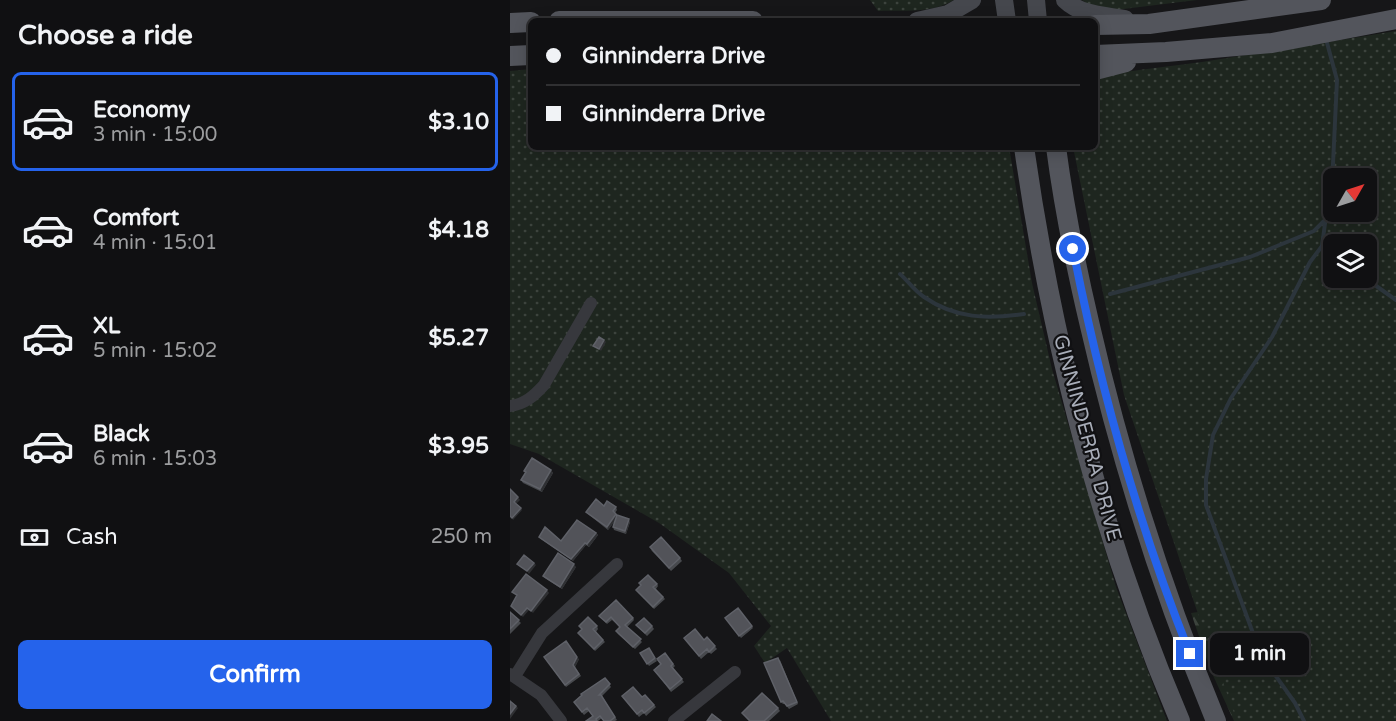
<!DOCTYPE html>
<html lang="en">
<head>
<meta charset="utf-8">
<style>
	body { margin:0; font-family:"Varela Round",sans-serif; background:#19191b; color:#f1f3f6; height:100vh; display:flex; flex-direction:column; font-size:22px; white-space:nowrap }
	* { box-sizing:border-box; margin:0 }
	p { font-size:20px; color:#9c9d9f }
	.icon { flex:none; width:33px; height:33px; fill:none; stroke:currentColor; stroke-width:2; stroke-linecap:round; stroke-linejoin:round }
	.map { position:relative; flex:1; overflow:hidden }
	.side { display:flex; flex-direction:column; background:#101012; width:510px }
	.side>* { flex:none }
	.guide { position:absolute; left:18px; top:18px; width:570px; height:132px; border-radius:9px; box-shadow:0 3px 15px #0003,0 0 0 2px #303032; display:grid; align-content:center; height:132px; padding:0 18px; background:#101012 }
	.needle { width:39px; rotate:51deg }
	.controls { position:absolute; left:813px; top:168px; display:grid; gap:12px }
	.controls a { display:grid; place-items:center; width:54px; height:54px; border-radius:9px; background:#101012; box-shadow:0 3px 15px #0003,0 0 0 2px #303032; font-size:30px }
	.end { position:absolute; width:27px; height:27px; margin:-14px; border:8px solid #2563eb; background:#fff; box-shadow:0 0 0 3px #fff }
	.from { border-radius:50% }
	.bubble { position:absolute; height:42px; border-radius:9px; background:#101012; box-shadow:0 3px 15px #0003,0 0 0 2px #303032; font-size:20px; font-weight:700; line-height:42px; text-align:center }
	.guide b { display:flex; align-items:center; gap:21px; height:57px; font-size:22px }
	.guide b+b { border-top:2px solid #303032 }
	.guide i { width:15px; height:15px; background:#f1f3f6 }
	ul { padding:0; list-style:none }
	li { display:flex; align-items:center; gap:18px; height:99px; margin:0 12px 9px; padding:0 6px; border:3px solid transparent; border-radius:9px }
	li div { flex:1 }
	li b { display:block; font-size:22px }
	li em { font-style:normal; font-weight:700 }
	li.active { border-color:#2563eb }
	li>.icon { width:54px; height:54px; stroke-width:1.5 }
	h2 { padding:0 18px; font-size:27px; line-height:72px }
	.pay { display:flex; align-items:center; gap:15px; height:66px; padding:0 18px; font-size:22px }
	.pay p { margin-inline-start:auto }
	.cta { display:flex; gap:12px; margin-top:auto; padding:12px 18px }
	.cta a { flex:1; height:69px; border-radius:9px; background:#2563eb; color:#fff; font-size:24px; font-weight:700; line-height:69px; text-align:center }
	main { display:flex; flex:1; min-height:0 }
	.map>svg:first-child { display:block }
	.forest { fill:url(#forest-firs) }
	.park { fill:url(#park-dots); fill-rule:evenodd }
	.lines { fill:none; stroke-linecap:round; stroke-linejoin:round }
	.stream { stroke:#2c353c; stroke-width:4 }
	.street { stroke:#37383d; stroke-width:12 }
	.secondary { stroke:#45474d; stroke-width:18 }
	.primary { stroke:#53555c; stroke-width:20 }
	.wall { fill:#47494d }
	.shaded-wall { fill:#2f3033 }
	.building { fill:#525359; stroke:#5f6168; stroke-width:1.5 }
	.route { stroke:#2563eb; stroke-width:8 }
	.labels { text-anchor:middle; dominant-baseline:central; stroke-width:4.5; stroke-linejoin:round; paint-order:stroke }
	.street-label { font-size:20px; fill:#a8adb8; stroke:#111113 }
</style>
</head>
<body>
<main>
<section class="side">
<h2>Choose a ride</h2>
<ul>
<li class="active"><svg class="icon" aria-label="car" viewBox="0 0 24 24"><path d="M5 17H2v-5l4-1 3-4h7l3 4 3 1v5h-3M9 17h6M6 11h13"/><circle cx="7" cy="17" r="2"/><circle cx="17" cy="17" r="2"/></svg><div><b>Economy</b><p>3 min · 15:00</p></div><em>$3.10</em></li>
<li><svg class="icon" aria-label="car" viewBox="0 0 24 24"><path d="M5 17H2v-5l4-1 3-4h7l3 4 3 1v5h-3M9 17h6M6 11h13"/><circle cx="7" cy="17" r="2"/><circle cx="17" cy="17" r="2"/></svg><div><b>Comfort</b><p>4 min · 15:01</p></div><em>$4.18</em></li>
<li><svg class="icon" aria-label="car" viewBox="0 0 24 24"><path d="M5 17H2v-5l4-1 3-4h7l3 4 3 1v5h-3M9 17h6M6 11h13"/><circle cx="7" cy="17" r="2"/><circle cx="17" cy="17" r="2"/></svg><div><b>XL</b><p>5 min · 15:02</p></div><em>$5.27</em></li>
<li><svg class="icon" aria-label="car" viewBox="0 0 24 24"><path d="M5 17H2v-5l4-1 3-4h7l3 4 3 1v5h-3M9 17h6M6 11h13"/><circle cx="7" cy="17" r="2"/><circle cx="17" cy="17" r="2"/></svg><div><b>Black</b><p>6 min · 15:03</p></div><em>$3.95</em></li>
</ul>
<div class="pay"><svg class="icon" aria-label="cash" viewBox="0 0 24 24"><path d="M3 7h18v10H3z"/><circle cx="12" cy="12" r="2"/></svg>Cash<p>250 m</p></div>
<div class="cta"><a>Confirm</a></div>
</section>
<div class="map">
<svg width="886" height="721" viewBox="0 0 886 721">
	<defs>
		<pattern id="forest-firs" width="22" height="20" patternUnits="userSpaceOnUse" patternTransform="scale(1.5)"><rect width="22" height="20" fill="#1e261f"/><path d="M5 1l3.5 6h-7zM16 11l3.5 6h-7z" fill="#3c433d"/></pattern>
		<pattern id="park-dots" width="8" height="8" patternUnits="userSpaceOnUse" patternTransform="scale(1.5)"><rect width="8" height="8" fill="#1e261f"/><path d="M2 2h.1M6 6h.1" fill="none" stroke="#3c433d" stroke-width="1.8" stroke-linecap="round"/></pattern>
	</defs>
	<rect width="100%" height="100%" fill="#161618"/>
	<path class="forest" d="M703,610L748,721H724L701,671L681,613Z"/>
	<path class="park" d="M360,0H444C421,14 394,10 368,11Z
		M572,0H687L589,12Z
		M886,31V721H727L686,608L614,395L563,147H585V80L590,75L692,62ZM824,178H856V212H824ZM824,244H856V278H824Z
		M21,69V147H499L522,283L542,369L606,587L657,721H321L277,648L255,663L244,646L261,626L219,573L149,523L29,454L0,444V71Z"/>
	<g class="lines">
		<path class="stream" d="M812,246L824,255
			M390,274C398,281 405,291 414,297C446,319 477,319 514,314
			M855,278L886,300
			M600,294L740,257L804,231L814,221
			M794,721L785,703L751,655L696,505V479L703,435L721,398L762,337L800,262L812,246L823,164L827,80L816,39"/>
		<path class="street" d="M0,406C15,404 24,396 34,385L81,303
			M0,674L31,695L51,721
			M5,676L32,633L107,564
			M164,721L225,672"/>
		<path class="secondary" d="M494,0L497,21
			M526,0L528,21
			M555,0C572,16 594,15 615,19
			M407,21L438,14L462,0"/>
		<path class="primary" d="M49,21H243
			M0,23L21,22
			M585,25L639,24L811,0
			M585,55L656,52L762,43L886,19
			M0,56L21,55
			M585,70L616,62
			M514,147C542,343 592,539 670,721
			M546,147C554,208 566,267 580,326C611,461 653,593 706,721"/>
	</g>
	<path class="wall" d="M41,470L43,473L32,492L13,483L11,480L15,473L14,471Z
		M94,506L106,507L107,510L105,513L107,515L120,522L116,534L104,530L103,527L104,522L98,530L78,514L76,512Z
		M86,533L88,535L79,547L76,545L63,561L31,539L29,537L51,541Z
		M141,550L170,558L172,561L161,571Z
		M66,567L52,589L35,578L33,576Z
		M147,584L148,586L146,589L155,599L144,609L126,590L131,586Z
		M228,608L243,628L231,638L215,618Z
		M0,612L11,623L0,634Z
		M89,616L123,618L124,620L117,627L132,642L125,649L108,634L106,631L110,627L102,620L97,624Z
		M126,625L142,626L144,629L137,636Z
		M87,626L88,629L86,632L95,642L85,651L68,633Z
		M197,637L207,649L201,654L199,652L191,659L174,638L194,640Z
		M139,648L147,661L139,666L130,653Z
		M155,653L165,666L163,668L174,682L161,692L144,670L151,664Z
		M34,657L69,659L65,667L71,676L56,687Z
		M270,660L288,704L279,709L275,704H273L271,702Z
		M95,678L101,687L92,696L107,720L105,721H94L92,718L88,721H76L83,716L79,711L74,715L64,702Z
		M135,695L146,707L136,716L134,713L129,717L112,696L132,697Z
		M268,708L270,711L259,721H239L232,713Z"/>
	<path class="shaded-wall" d="M94,340L96,342L91,351L89,349Z
		M41,470L43,473L32,492L30,489Z
		M8,497L10,500L6,504L4,502Z
		M11,508L12,510L3,520L2,518Z
		M106,514L108,517L98,530L97,527Z
		M119,519L120,522L116,534L115,531Z
		M86,533L88,535L79,547L77,544Z
		M75,543L76,545L63,561L61,559Z
		M24,563L26,565L19,574L17,571Z
		M64,564L66,567L52,589L50,587Z
		M37,590L39,593L23,613L21,611Z
		M17,608L19,610L13,617L11,615Z
		M67,657L69,659L65,667L63,665Z
		M6,706L8,708L0,719V714Z"/>
	<path class="building" d="M89,337L94,340L89,349L83,346Z
		M22,458L41,470L30,489L11,480L16,472L14,471Z
		M0,489L8,497L4,502L11,508L2,518L0,516Z
		M86,499L94,506L97,501L106,507L103,511L106,514L97,527L76,512Z
		M107,515L119,519L115,531L103,527Z
		M67,520L86,533L77,544L75,543L61,559L29,537L35,527L51,541Z
		M151,537L170,558L159,568L140,547Z
		M48,553L64,564L50,587L33,576Z
		M14,555L24,563L17,571L7,564Z
		M16,574L37,590L21,611L17,608L11,615L1,606L7,595L2,592Z
		M138,575L147,584L143,587L153,597L143,607L126,590L131,585L129,583Z
		M106,600L123,618L115,625L131,639L123,647L106,631L110,627L101,617L96,622L89,616Z
		M228,608L242,626L229,636L215,618Z
		M0,612L9,620L0,629Z
		M78,617L87,626L83,629L93,640L84,649L68,633L72,629L69,626Z
		M134,618L142,626L135,633L126,625Z
		M185,629L194,640L197,637L205,646L199,652L197,649L189,656L174,638Z
		M56,641L67,657L63,665L69,674L55,685L34,657Z
		M139,648L145,658L137,664L130,653Z
		M155,653L163,664L161,666L172,679L160,689L144,670L151,664L147,659Z
		M268,658L287,702L277,706L273,701L271,702L254,663Z
		M95,678L100,684L89,695H91L105,717L100,721H94L90,716L86,719L87,721H76L83,716L77,708L72,712L64,702L72,695L71,694Z
		M123,687L132,697L135,695L144,705L134,713L132,710L127,714L112,696Z
		M252,693L268,708L254,721H240L232,713Z
		M0,701L6,706L0,714Z
		M202,714L211,721H197Z"/>
	<g class="lines">
		<path class="route" d="M563,249C590,387 628,524 680,654"/>
	</g>
	<g class="labels">
		<g class="street-label">
			<text transform="translate(577 438) rotate(75)">GINNINDERRA DRIVE</text>
		</g>
	</g>
</svg>
<div class="controls">
<a><svg class="needle" viewBox="-14 -14 28 28"><path d="M0-13l5 13h-10z" fill="#e53935"/><path d="M0 13l5-13h-10z" fill="#9c9d9f"/></svg></a>
<a><svg class="icon" aria-label="layers" viewBox="0 0 24 24"><path d="M12 4l9 5-9 5-9-5zM3 14l9 5 9-5"/></svg></a>
</div>
<i class="end from" style="left:563px;top:249px"></i>
<i class="end" style="left:680px;top:654px"></i>
<div class="bubble" style="left:700px;top:633px;width:99px">1 min</div>
<div class="guide">
<b><i class="from"></i>Ginninderra Drive</b>
<b><i></i>Ginninderra Drive</b>
</div>
</div>
</main>
</body>
</html>
